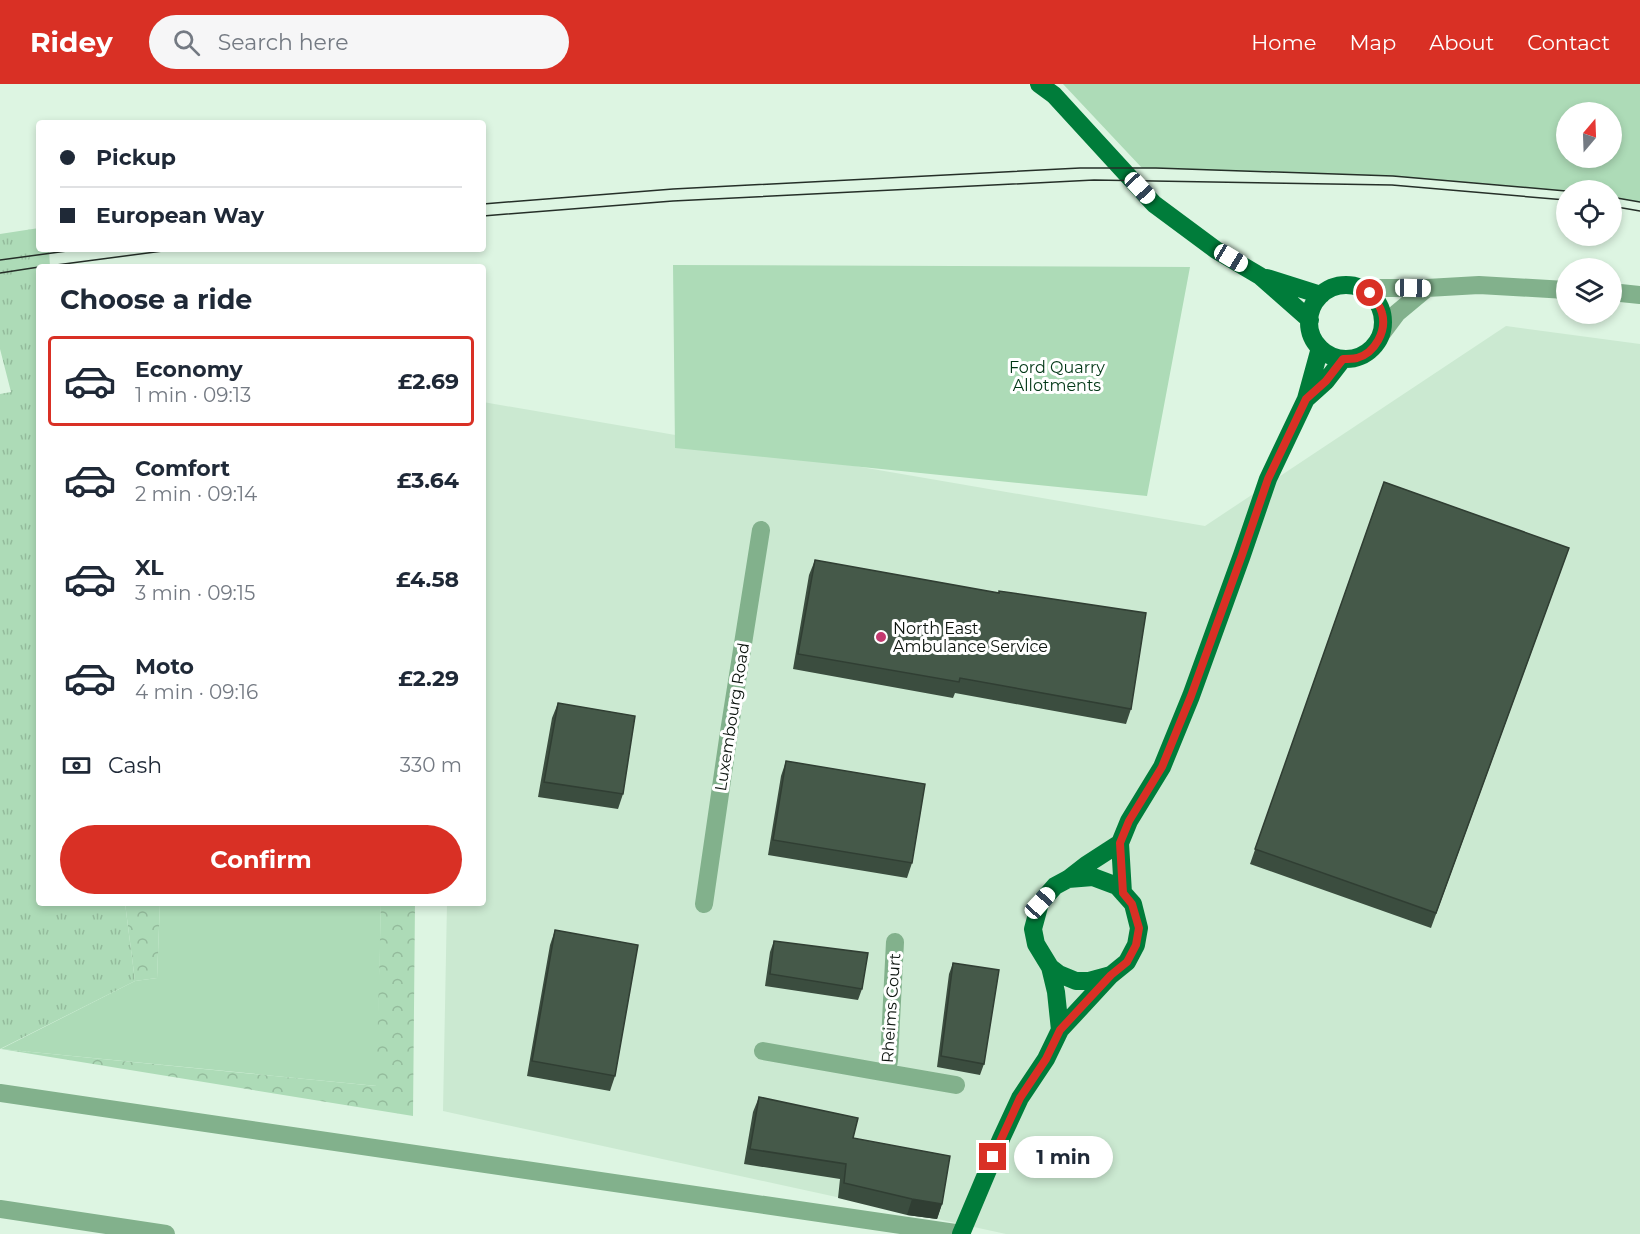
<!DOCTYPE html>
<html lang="en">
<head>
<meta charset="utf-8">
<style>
	body { margin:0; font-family:Montserrat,sans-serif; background:#f6f6f7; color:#1f2937; height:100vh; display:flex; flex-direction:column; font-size:22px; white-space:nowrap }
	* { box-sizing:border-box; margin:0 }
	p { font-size:20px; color:#747a83 }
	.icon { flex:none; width:33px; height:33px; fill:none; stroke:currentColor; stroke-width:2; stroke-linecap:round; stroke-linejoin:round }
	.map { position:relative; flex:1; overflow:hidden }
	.sheet { position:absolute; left:36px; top:180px; width:450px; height:642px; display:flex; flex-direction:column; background:#fff; border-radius:6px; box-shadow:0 3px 9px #0003 }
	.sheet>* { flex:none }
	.banner { position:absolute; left:36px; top:36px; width:450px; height:132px; border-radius:6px; box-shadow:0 3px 9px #0003; display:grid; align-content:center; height:132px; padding:0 24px; background:#fff }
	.needle { width:39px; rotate:19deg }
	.buttons { position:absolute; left:1556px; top:18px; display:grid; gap:12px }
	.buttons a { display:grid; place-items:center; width:66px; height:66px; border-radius:50%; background:#fff; box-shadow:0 3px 9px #0003; font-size:30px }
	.end { position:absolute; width:27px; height:27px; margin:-14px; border:8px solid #d93025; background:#fff; box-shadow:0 0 0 3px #fff }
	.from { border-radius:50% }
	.bubble { position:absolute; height:42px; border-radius:21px; background:#fff; box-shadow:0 3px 9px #0003; font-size:20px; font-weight:700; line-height:42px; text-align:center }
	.car { position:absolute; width:18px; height:36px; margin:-18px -9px; border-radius:8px; box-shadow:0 0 4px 2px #0007; background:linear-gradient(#fff 24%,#345 0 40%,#fff 0 76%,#345 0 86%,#fff 0) }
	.banner b { display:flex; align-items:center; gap:21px; height:57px; font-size:22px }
	.banner b+b { border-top:2px solid #e0e1e3 }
	.banner i { width:15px; height:15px; background:#1f2937 }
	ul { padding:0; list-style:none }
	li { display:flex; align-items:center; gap:18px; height:90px; margin:0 12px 9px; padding:0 12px; border:3px solid transparent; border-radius:6px }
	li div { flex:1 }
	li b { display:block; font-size:22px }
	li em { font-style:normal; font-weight:700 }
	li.selected { border-color:#d93025 }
	li>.icon { width:54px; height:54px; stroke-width:1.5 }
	h2 { padding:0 24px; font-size:27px; line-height:72px }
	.pay { display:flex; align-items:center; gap:15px; height:66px; padding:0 24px; font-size:22px }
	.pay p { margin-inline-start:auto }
	.action { display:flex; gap:12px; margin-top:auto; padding:12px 24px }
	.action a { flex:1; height:69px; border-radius:36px; background:#d93025; color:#fff; font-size:24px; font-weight:700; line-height:69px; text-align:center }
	header { display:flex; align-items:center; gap:36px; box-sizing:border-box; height:84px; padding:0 30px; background:#d93025; color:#fff }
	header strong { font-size:28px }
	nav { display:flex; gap:33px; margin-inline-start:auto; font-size:21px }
	.search { width:420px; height:54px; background:#f6f6f7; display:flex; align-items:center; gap:15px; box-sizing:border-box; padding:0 21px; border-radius:33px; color:#747a83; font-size:22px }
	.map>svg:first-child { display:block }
	.built { fill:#cbe9d1 }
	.green { fill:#addbb7; fill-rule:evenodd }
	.forest { fill:url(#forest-crowns) }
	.park { fill:url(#park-tufts) }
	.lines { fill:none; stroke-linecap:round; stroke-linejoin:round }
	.minor { stroke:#82b18c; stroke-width:18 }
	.major { stroke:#007c3a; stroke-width:18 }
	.tram { stroke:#252f28; stroke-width:1.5 }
	.wall { fill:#3b4d3f }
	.shaded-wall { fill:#303e33 }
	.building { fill:#455949; stroke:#303e33; stroke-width:1.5 }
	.route { stroke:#d93025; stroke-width:8 }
	.poi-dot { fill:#c4396f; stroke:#fff; stroke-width:2 }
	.labels { text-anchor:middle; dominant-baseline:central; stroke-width:6; stroke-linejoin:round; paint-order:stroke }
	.park-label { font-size:16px; fill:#003615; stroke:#fff }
	.poi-label { font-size:16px; fill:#0b130d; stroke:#fff; text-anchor:start }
	.street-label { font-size:16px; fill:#0b130d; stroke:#fff }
</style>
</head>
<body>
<header>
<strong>Ridey</strong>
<div class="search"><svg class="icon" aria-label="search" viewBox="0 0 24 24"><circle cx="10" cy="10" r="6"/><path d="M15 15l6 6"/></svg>Search here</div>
<nav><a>Home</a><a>Map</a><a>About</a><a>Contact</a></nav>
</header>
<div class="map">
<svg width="1640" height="1150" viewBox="0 0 1640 1150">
	<defs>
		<pattern id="forest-crowns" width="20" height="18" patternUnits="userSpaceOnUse" patternTransform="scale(1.5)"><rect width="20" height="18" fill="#addbb7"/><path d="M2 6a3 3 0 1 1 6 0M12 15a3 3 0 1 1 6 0" fill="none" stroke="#94bb9c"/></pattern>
		<pattern id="park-tufts" width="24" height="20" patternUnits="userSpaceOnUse" patternTransform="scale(1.5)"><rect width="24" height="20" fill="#addbb7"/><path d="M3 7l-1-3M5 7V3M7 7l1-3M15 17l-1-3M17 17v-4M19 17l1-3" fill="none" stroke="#94bb9c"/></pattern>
	</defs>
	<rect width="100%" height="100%" fill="#ddf5e2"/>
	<path class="built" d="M1506,242L1640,260V1150H1006L443,1027L447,819H483V318L1205,442Z"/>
	<path class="green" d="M1063,0H1640V118L1611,113V106L1566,107L1393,92L1142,84ZM1566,28H1611V74H1566Z
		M673,181L1190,183L1147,412L675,364Z
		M160,819H381L377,1002L1,965L135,897L157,894Z"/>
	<path class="forest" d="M125,819H160L157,894L135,897Z
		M381,819H415L413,1032L1,965L376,1002Z"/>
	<path class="park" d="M39,144V165H49L50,183H39V819H125L135,897L0,965V310L11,308L0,265V150Z"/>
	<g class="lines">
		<path class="minor" d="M1361,204H1427L1479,201L1566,206
			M1611,208L1640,211
			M1382,249L1397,229L1427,204
			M704,820L729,648L761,446
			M895,858L889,976L887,989L956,1001
			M763,967L887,989
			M0,1009L962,1150
			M0,1125L166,1150"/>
		<path class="major" d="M1039,0L1054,11L1154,120L1216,166L1260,192L1310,236
			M1267,194L1321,211
			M1309 238a37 37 0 1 1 74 0a37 37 0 1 1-74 0Z
			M1306,315L1326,297L1343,275
			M1068,795L1093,793L1117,802L1133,820L1139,844L1136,861L1127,878L1111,891L1089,897H1076L1059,890L1050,883L1036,860L1033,845L1040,819L1055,802L1068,795L1086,781L1120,759
			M1123,809L1120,759L1129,737L1162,683L1191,612L1242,471L1268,395L1306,315L1320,264
			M1050,883L1056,908L1060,946
			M961,1150L1001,1055L1020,1014L1046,975L1060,946L1110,892"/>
		<path class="tram" d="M1611,113L1640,118
			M483,120L673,105L1080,84H1156L1393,92L1566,107
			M1611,122L1640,127
			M483,132L673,117L1094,96L1392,101L1566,116
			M0,176L82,165
			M41,183L178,165
			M0,189L39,183"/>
	</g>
	<path class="wall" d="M1384,398L1569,464L1431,844L1250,780Z
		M815,476L1131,625L1126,640L955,609L953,614L793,585L809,491Z
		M558,619L623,710L618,725L538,713L552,634Z
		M786,677L912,779L907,794L768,771L781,692Z
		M555,846L615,992L610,1007L527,992L550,861Z
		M774,857L862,905L858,916L765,902L770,868Z
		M953,879L984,980L980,991L937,983L949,890Z
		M759,1013L853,1054L942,1120L937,1135L907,1131L838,1114L840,1095L744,1080L753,1028Z"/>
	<path class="shaded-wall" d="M912,1115L942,1120L937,1135L907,1131Z"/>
	<path class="building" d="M1384,398L1569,464L1436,829L1255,765Z
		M815,476L999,509V507L1146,529L1131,625L960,594L959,598L798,570Z
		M558,619L635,632L623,710L544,698Z
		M786,677L925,700L912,779L773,756Z
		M555,846L638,861L615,992L532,977Z
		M774,857L868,869L862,905L770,890Z
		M953,879L999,886L984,980L941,972Z
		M759,1013L858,1034L853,1054L950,1072L942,1120L912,1115L844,1099L846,1080L750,1065Z"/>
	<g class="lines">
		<path class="route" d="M993,1073L1020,1014L1046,975L1060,946L1111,891L1127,878L1136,861L1139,844L1132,820L1123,809L1120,759L1129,737L1162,683L1191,612L1242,471L1268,395L1306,315L1326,297L1343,275C1347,275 1352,275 1357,274C1375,269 1387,247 1382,229C1380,221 1375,215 1370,209"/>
	</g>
	<circle class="poi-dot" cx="881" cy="553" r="6"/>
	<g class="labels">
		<g class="park-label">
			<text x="1057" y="283">Ford Quarry<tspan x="1057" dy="18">Allotments</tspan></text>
		</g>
		<g class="poi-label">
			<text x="893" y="544">North East<tspan x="893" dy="18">Ambulance Service</tspan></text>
		</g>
		<g class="street-label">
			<text transform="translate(732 633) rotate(-81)">Luxembourg Road</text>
			<text transform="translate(891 924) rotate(-86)">Rheims Court</text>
		</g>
	</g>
</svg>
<div class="buttons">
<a><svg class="needle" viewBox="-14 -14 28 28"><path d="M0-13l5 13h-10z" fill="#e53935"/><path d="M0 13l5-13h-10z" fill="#747a83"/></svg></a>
<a><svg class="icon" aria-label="locate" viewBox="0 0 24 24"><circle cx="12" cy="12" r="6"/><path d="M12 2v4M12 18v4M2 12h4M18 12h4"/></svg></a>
<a><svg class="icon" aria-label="layers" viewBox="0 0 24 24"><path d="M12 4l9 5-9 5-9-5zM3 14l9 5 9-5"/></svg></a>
</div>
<i class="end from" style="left:1370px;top:209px"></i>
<i class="end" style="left:993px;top:1073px"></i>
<div class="bubble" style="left:1014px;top:1052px;width:99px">1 min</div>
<i class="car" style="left:1140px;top:104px;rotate:137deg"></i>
<i class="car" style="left:1231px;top:174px;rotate:121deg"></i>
<i class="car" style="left:1413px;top:204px;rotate:91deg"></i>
<i class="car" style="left:1040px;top:819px;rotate:42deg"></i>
<div class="banner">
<b><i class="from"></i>Pickup</b>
<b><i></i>European Way</b>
</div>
<section class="sheet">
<h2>Choose a ride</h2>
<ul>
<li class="selected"><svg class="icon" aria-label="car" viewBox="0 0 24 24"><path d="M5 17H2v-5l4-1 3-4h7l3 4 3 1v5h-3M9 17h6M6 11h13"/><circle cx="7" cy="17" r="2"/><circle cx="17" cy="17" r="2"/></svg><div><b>Economy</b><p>1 min · 09:13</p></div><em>£2.69</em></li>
<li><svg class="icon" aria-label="car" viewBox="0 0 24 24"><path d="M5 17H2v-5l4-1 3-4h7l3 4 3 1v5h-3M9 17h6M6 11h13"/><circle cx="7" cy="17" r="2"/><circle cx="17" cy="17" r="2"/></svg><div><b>Comfort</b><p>2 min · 09:14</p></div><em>£3.64</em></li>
<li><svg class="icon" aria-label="car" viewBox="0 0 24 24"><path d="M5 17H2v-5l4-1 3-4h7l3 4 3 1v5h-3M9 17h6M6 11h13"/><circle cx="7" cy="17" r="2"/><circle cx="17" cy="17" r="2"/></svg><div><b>XL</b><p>3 min · 09:15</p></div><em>£4.58</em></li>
<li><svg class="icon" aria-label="car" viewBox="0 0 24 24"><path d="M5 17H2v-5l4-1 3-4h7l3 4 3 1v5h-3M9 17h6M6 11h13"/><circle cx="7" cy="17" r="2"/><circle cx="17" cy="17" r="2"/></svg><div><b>Moto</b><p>4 min · 09:16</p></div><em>£2.29</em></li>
</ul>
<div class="pay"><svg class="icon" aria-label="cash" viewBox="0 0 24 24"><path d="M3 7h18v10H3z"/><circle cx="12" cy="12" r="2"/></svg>Cash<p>330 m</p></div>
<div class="action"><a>Confirm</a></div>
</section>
</div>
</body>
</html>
